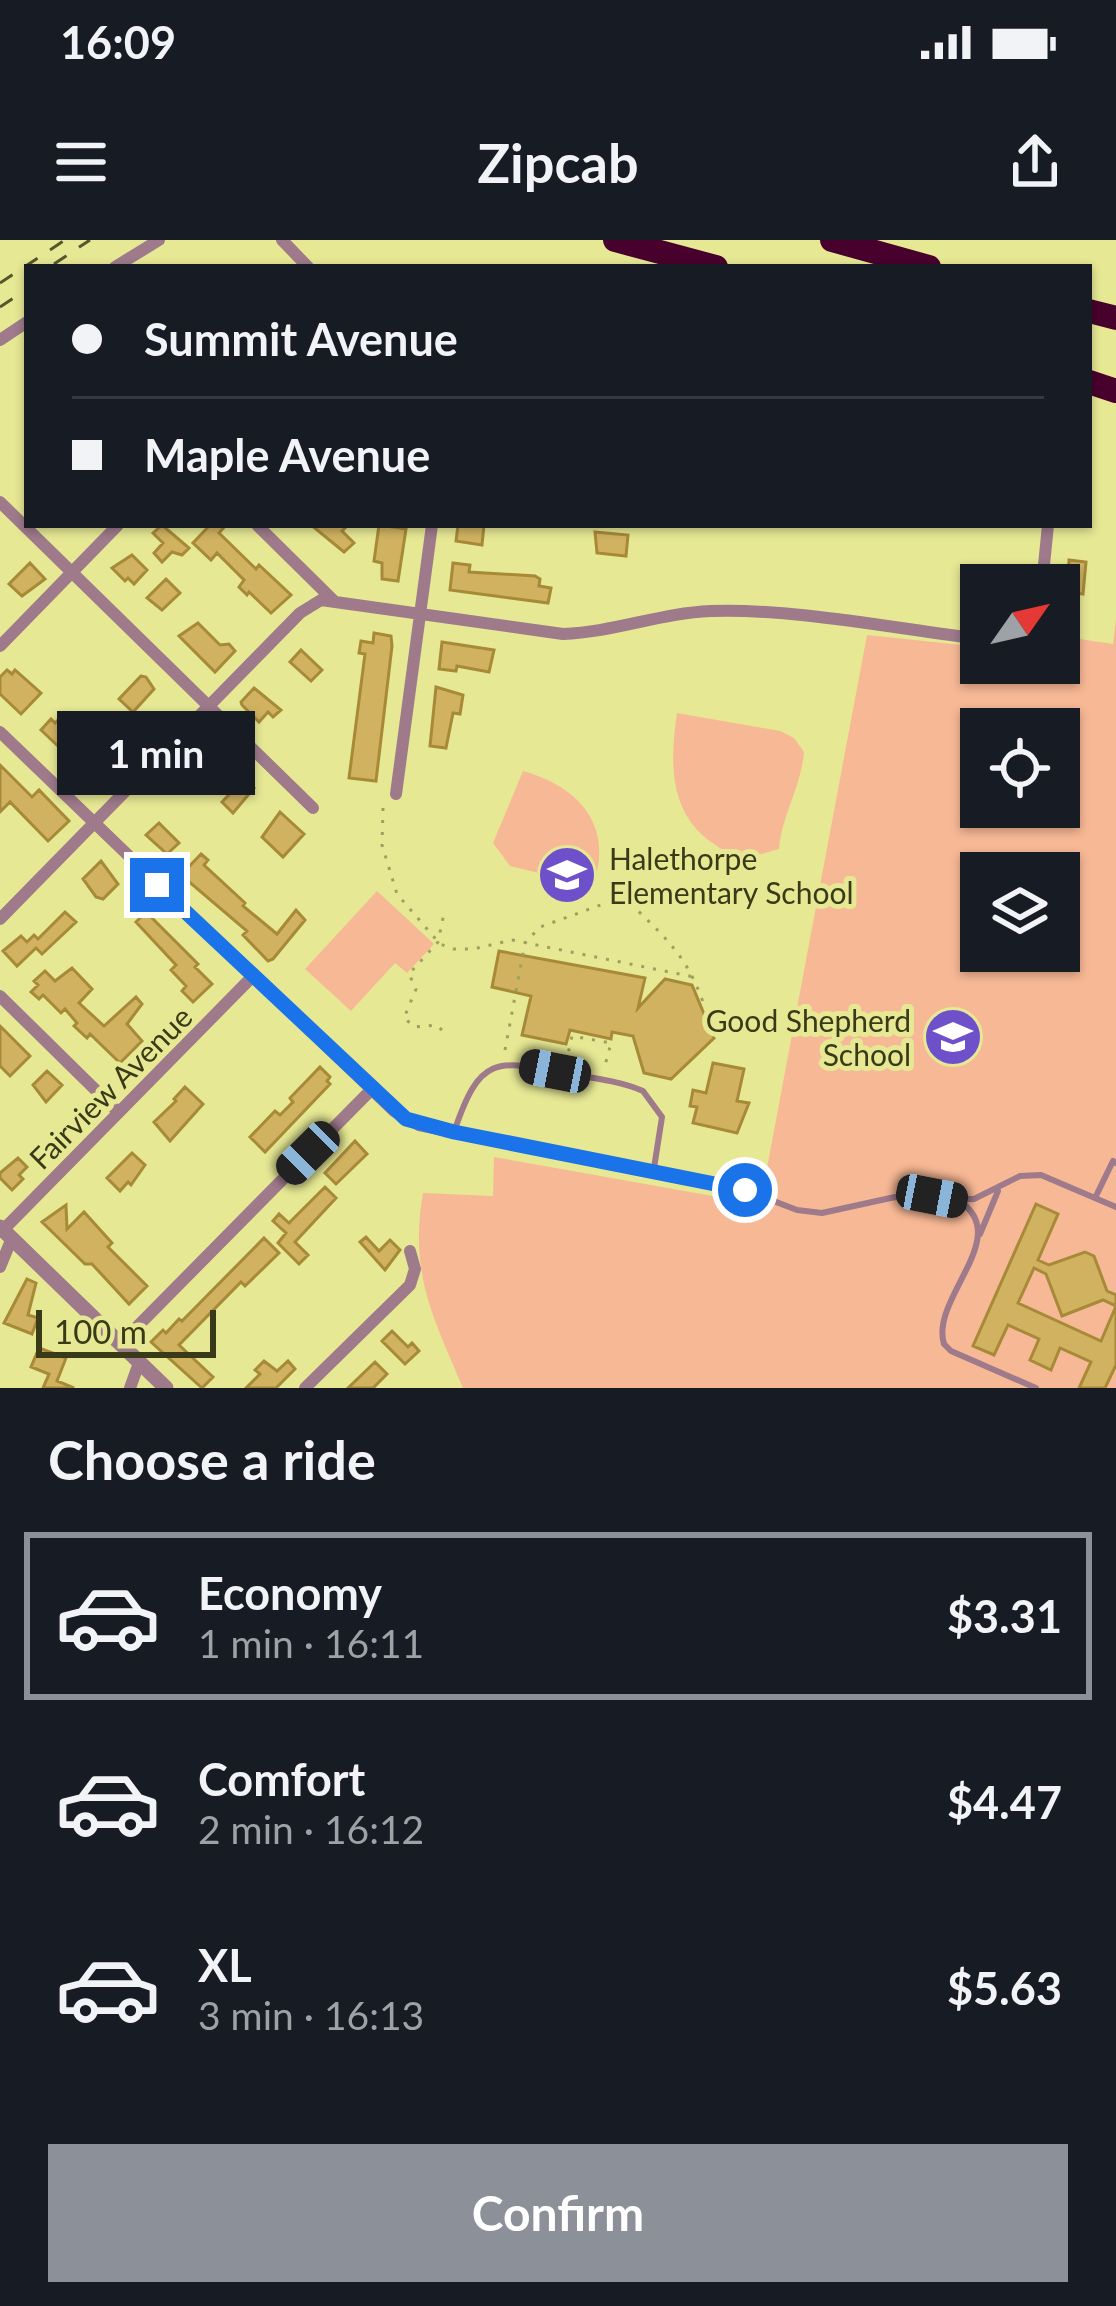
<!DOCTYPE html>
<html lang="en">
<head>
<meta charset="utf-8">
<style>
	body { margin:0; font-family:Lato,sans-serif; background:#242831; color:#f1f3f6; height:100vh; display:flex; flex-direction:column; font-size:45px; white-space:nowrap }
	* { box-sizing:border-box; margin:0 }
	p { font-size:39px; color:#9ea1a6 }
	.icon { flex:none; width:66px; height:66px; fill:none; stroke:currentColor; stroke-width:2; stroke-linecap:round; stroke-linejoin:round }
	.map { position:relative; height:1148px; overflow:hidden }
	.drawer { display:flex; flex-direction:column; background:#171b24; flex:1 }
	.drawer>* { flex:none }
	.top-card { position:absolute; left:24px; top:24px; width:1068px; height:264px; border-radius:0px; box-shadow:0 3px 9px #0004; display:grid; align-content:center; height:264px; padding:0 48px; background:#171b24 }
	.needle { width:78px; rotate:56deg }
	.controls { position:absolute; left:960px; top:324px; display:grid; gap:24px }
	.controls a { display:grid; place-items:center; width:120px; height:120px; border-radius:0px; background:#171b24; box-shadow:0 3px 9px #0004; font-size:60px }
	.scale { position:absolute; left:36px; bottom:30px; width:180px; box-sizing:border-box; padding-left:12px; border:6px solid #393a17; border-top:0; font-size:33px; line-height:42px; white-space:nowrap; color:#393a17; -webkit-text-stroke:9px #e6e894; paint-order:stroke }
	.end { position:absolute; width:54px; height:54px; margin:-27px; border:15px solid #1a73e8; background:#fff; box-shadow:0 0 0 6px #fff }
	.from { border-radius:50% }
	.bubble { position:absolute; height:84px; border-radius:0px; background:#171b24; box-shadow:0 3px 9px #0004; font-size:39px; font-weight:700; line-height:84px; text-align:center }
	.car { position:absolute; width:36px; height:72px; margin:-36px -18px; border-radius:15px; box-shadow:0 0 9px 3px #0007; background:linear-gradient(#222 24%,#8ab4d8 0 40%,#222 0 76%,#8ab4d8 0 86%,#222 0) }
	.top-card b { display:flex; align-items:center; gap:42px; height:114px; font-size:45px }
	.top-card b+b { border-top:3px solid #363941 }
	.top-card i { width:30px; height:30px; background:#f1f3f6 }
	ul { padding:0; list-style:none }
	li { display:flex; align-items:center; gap:36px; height:168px; margin:0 24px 18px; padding:0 24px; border:6px solid transparent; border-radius:0px }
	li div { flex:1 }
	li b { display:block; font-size:45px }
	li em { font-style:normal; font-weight:700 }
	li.on { border-color:#8c9099 }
	li>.icon { width:108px; height:108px; stroke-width:1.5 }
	h2 { padding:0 48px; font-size:54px; line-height:144px }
	.button { display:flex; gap:24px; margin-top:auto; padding:24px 48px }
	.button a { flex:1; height:138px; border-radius:0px; background:#8c9099; color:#fff; font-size:48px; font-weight:700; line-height:138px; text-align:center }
	.status { display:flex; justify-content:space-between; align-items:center; height:84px; padding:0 60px; background:#171b24; direction:ltr }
	.status svg { height:33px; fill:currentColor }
	header { display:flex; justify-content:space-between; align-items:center; height:156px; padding:0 48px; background:#171b24; font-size:54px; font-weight:700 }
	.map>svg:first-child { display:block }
	.green { fill:#f7b895; fill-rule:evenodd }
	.building { fill:#d0b261; stroke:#a78a38; stroke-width:3 }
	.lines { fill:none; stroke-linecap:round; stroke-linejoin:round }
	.path { stroke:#9ea060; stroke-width:3; stroke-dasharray:3 9; stroke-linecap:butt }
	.service { stroke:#9e7a8a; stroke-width:6 }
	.minor { stroke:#9e7a8a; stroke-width:12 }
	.tertiary { stroke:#9e7a8a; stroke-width:15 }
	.motorway { stroke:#48002c; stroke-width:24 }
	.rail { stroke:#55562b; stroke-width:3; stroke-dasharray:15 15; stroke-linecap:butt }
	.route { stroke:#1a73e8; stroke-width:15 }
	.labels { text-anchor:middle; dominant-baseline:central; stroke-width:10; stroke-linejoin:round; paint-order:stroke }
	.poi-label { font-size:30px; fill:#393a17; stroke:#e6e894; text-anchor:start }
	.street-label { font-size:30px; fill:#393a17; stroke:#e6e894 }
</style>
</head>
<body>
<div class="status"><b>16:09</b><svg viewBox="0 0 49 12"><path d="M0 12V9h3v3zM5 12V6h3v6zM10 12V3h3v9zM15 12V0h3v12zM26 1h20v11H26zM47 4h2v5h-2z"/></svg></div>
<header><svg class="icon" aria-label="menu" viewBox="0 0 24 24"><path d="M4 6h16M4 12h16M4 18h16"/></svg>Zipcab<svg class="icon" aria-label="share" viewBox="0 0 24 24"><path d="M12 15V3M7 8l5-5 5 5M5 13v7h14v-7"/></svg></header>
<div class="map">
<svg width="1116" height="1148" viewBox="0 0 1116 1148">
	<rect width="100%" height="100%" fill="#e6e894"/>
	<path class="green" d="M1116,379V1148H463C433,1077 409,1033 423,953L493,956L494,917L746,962L764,944L867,395L981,407V423H1059V396L1113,404ZM981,489H1059V567H981ZM981,633H1059V711H981Z
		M677,473L780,491L794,498L804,512C801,547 782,575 779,609C770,611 759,615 750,617C737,618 725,612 714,604C668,574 670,521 677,473Z
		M523,531C580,547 614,586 593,646L510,626L493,603Z
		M377,651L434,704L407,733L395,723L351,771L305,729Z"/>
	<path class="building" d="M162,285L189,308L182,315L172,312L162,322L154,313L163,303L153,293Z
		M210,285H226L219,293L256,329L259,325L291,355L271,373L249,352L247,355L239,347L244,340L217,313L211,320L193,303Z
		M311,285H348L342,291L354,303L344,312Z
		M379,285L406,289L398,341L382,339V323L374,321Z
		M458,285H484L482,305L456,301Z
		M595,292L628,295L626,316L597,313Z
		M132,315L147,330L134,344L128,338L125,341L112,328Z
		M1069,320L1086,322L1083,354L1068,352Z
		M30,323L45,339L22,356L9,344Z
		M453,323L470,325L469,332L535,336L540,339L539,346L551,348L548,363L450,350Z
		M166,339L180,353L162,370L147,358Z
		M198,383L220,405L229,404L235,411L215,432L179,396Z
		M374,393L391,396L392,406L376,541L349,538L365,414L359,413L361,401L373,403Z
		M442,402L494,410L489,432L457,426L456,431L439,429Z
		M301,410L322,430L311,441L290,422Z
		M7,430L12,434L15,430L41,453L21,474L0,454V437Z
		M141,436L146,437L154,449L133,472L119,459Z
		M436,447L463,455L460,474L453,473L446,508L430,506Z
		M254,448L281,470L273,477L268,472L259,482L242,465L241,462Z
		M61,477L75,484L59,507L41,490L51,479L55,483Z
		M214,504L226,515L209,540L194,526Z
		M0,525L32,557L39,550L69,581L48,601L10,562L0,572Z
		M244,539L254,548L233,573L222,562Z
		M280,572L304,594L283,617L262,597Z
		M159,583L179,603L167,614L146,595Z
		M201,614L208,620L204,625L245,663L243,666L277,694L296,670L305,680L273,719L268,721L243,695L247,691L181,635Z
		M101,621L118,644L103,659L96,657L83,639Z
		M65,672L76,682L42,714L36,708L17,726L3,711L21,696L27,702L34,695L38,699Z
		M146,672L198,724L195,727L212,744L193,762L182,751L186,746L171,730L176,725L136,682Z
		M499,711L645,738L638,768L665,739L692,745L714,798L671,839L644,833L633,796L612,792L611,799L570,790L566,804L522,795L531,756L492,747Z
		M72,728L92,749L79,763L104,786L136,757L142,764L127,784L142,801L120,823L90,794L87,798L74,786L77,783L65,769L61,773L43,755L39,759L31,752L38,745L34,741L45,731L55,741Z
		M0,786L30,816L10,836L0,826Z
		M713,823L744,829L737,861L749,863L737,893L693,883L697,867L690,866L693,850L706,853Z
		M320,827L330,837L327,841L330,844L265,912L250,897L275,871L280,875L293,862L290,858Z
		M47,831L62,845L46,862L33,845Z
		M185,847L203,864L170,901L154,882L176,861L174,859Z
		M355,901L367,914L336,944L325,933Z
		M132,913L145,925L131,945L128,942L120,951L107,938Z
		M18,918L27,927L19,935L23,939L12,950L0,938V933Z
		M325,947L336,958L295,1002L308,1015L299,1024L278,1003L286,993L273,981L279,974L289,983Z
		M1036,964L1058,974L1038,1020L1049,1025L1085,1012L1094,1016L1107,1051L1116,1055V1066L1103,1060L1062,1076L1046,1034L1034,1028L1018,1063L1101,1101L1116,1066V1125L1105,1148H1079L1091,1122L1060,1108L1051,1130L1030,1120L1039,1099L1008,1085L994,1115L973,1106Z
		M66,965L67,989L84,972L112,1003L108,1007L147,1046L129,1064L92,1024H85L42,982Z
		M366,997L379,1011L390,1000L400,1010L385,1030L360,1002Z
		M264,998L279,1013L245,1046L241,1042L179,1105L213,1137L202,1148L151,1102L163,1090L166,1093L179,1079L182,1081Z
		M27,1039L36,1043L28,1075L38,1078L32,1094L4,1083Z
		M392,1091L408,1107L412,1103L419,1111L405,1124L382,1101Z
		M39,1108L66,1118L57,1141L74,1148H43L49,1134L31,1127Z
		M264,1121L277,1131L288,1121L295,1129L276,1148H246L260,1134L255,1130Z
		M375,1122L387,1134L373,1148H348Z"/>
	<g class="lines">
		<path class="path" d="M383,568L382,605L397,654L440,704L454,709H473L512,700L694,737
			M442,790L436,785L415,787L404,778L416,749L409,734L438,702L444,673
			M505,810L525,703L540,687L620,658L626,659C663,696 685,712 703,762
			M566,823L572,796L611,803L604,829"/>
		<path class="service" d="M454,892C480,815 495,819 568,834C593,838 620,841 643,851L662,877L654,928
			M745,950L797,970L822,973L895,957L974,959L1020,936L1041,935L1116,967
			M1095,958L1113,921L1116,923
			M962,963C1011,999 930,1059 944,1104L951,1111L1036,1148
			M980,994L998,951"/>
		<path class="minor" d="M282,0L308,27
			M115,27L159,0
			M0,100L27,82
			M0,262L313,568
			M257,285L333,360
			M1042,345L1048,285
			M0,406L118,285
			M0,492L394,871L419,885L454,892L745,950
			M396,554L432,285
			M0,679L300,373L321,360L563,394C614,392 661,373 711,371C794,368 897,389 981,399
			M0,756L118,872
			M3,990L252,737
			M0,1027L12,998
			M120,1104L371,850
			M130,1148L139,1123
			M305,1148L410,1045L415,1029L410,1011"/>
		<path class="tertiary" d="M0,987L166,1148"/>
		<path class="motorway" d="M615,0L716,27
			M832,0L929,27
			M1089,71L1116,78
			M1089,142L1116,151"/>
		<path class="rail" d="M54,24L90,0
			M0,43L65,0
			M0,67L27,49"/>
	</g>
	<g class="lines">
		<path class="route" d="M157,645L406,879L454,892L745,950"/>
	</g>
	<defs>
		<g id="school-disc" transform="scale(3)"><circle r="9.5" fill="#6e51ca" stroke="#e6e894"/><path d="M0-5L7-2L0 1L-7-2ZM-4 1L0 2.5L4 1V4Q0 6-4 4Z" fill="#fff"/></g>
	</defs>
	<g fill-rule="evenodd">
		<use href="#school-disc" x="567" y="635"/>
		<use href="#school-disc" x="953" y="797"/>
	</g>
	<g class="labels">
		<g class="poi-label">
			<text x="609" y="618">Halethorpe<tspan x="609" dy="34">Elementary School</tspan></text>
			<text x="911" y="780" text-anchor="end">Good Shepherd<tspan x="911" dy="34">School</tspan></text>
		</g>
		<g class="street-label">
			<text transform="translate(110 847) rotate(-45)">Fairview Avenue</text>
		</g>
	</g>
</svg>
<div class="controls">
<a><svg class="needle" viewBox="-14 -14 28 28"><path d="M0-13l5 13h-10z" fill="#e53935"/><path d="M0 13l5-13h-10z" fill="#9ea1a6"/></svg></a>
<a><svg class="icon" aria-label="locate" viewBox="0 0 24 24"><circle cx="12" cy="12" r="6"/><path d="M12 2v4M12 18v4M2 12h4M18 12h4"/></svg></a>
<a><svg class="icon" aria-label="layers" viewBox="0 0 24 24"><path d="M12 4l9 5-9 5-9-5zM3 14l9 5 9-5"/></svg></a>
</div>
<div class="scale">100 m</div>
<i class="end from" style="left:745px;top:950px"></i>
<i class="end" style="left:157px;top:645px"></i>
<div class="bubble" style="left:57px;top:471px;width:198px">1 min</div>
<i class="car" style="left:555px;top:831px;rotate:281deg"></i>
<i class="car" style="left:308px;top:913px;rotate:225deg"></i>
<i class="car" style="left:932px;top:956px;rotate:101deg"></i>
<div class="top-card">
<b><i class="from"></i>Summit Avenue</b>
<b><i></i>Maple Avenue</b>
</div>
</div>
<section class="drawer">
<h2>Choose a ride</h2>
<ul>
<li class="on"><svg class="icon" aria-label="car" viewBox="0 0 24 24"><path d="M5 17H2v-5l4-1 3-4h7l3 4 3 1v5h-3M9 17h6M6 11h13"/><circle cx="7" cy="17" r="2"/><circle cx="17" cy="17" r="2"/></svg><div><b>Economy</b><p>1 min · 16:11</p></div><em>$3.31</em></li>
<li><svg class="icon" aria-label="car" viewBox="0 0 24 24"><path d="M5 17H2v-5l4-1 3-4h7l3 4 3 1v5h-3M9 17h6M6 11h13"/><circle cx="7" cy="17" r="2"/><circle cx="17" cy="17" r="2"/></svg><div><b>Comfort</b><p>2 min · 16:12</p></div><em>$4.47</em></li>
<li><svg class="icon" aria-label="car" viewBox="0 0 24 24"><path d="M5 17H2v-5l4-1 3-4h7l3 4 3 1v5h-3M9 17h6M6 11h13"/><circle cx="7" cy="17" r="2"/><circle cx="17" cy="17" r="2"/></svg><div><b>XL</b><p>3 min · 16:13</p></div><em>$5.63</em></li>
</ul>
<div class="button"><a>Confirm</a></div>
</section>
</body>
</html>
